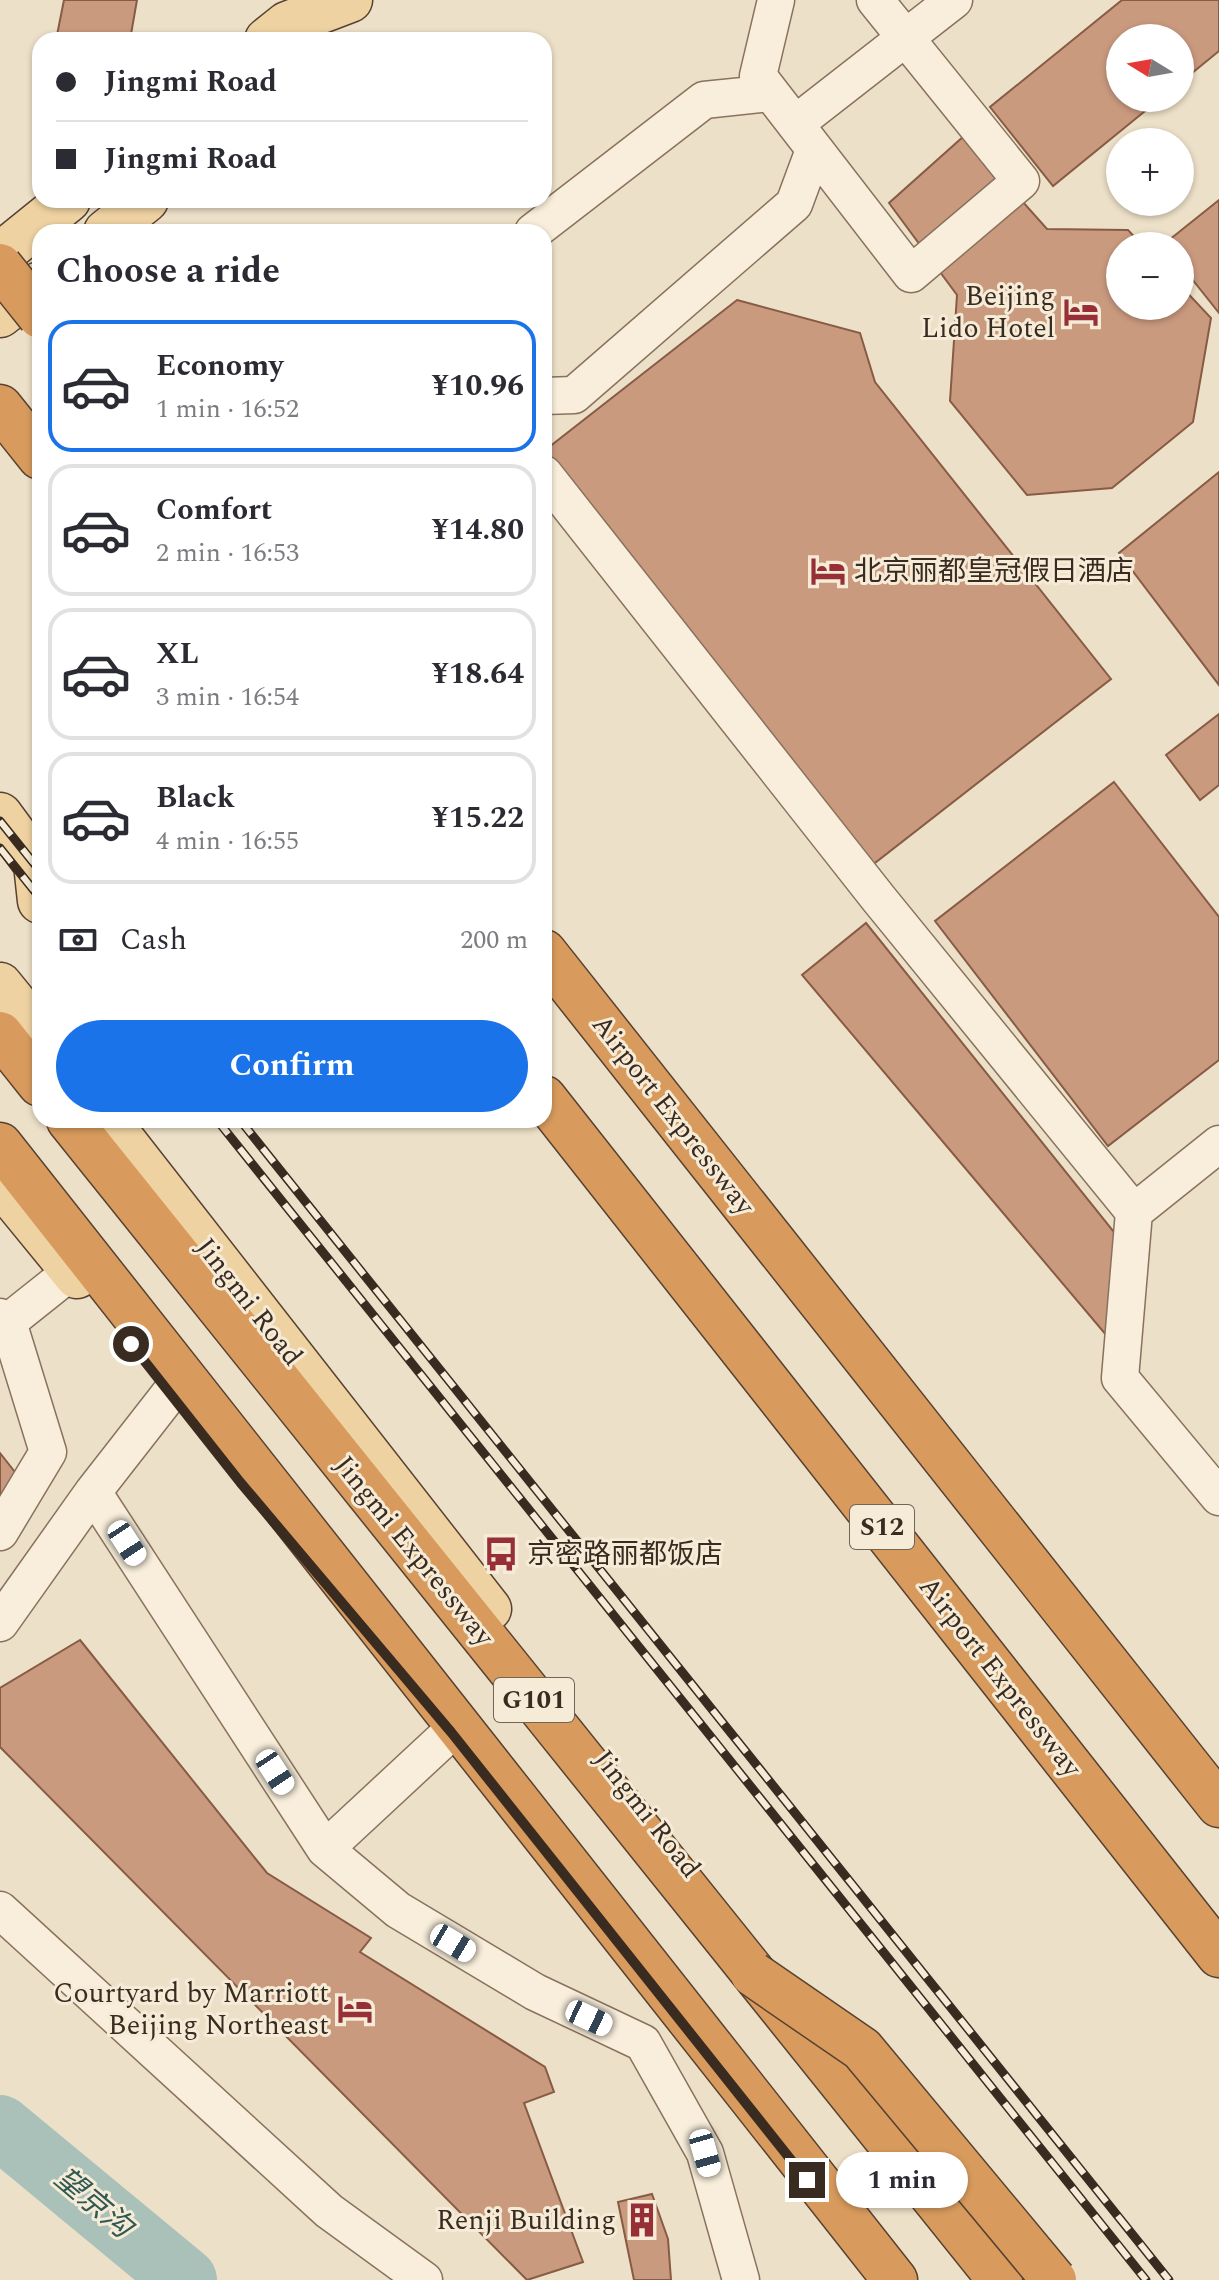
<!DOCTYPE html>
<html lang="en">
<head>
<meta charset="utf-8">
<style>
	body { margin:0; font-family:Spectral,"Noto Sans SC",serif; background:#f2f2f3; color:#2b2b33; height:100vh; display:flex; flex-direction:column; font-size:30px; white-space:nowrap }
	* { box-sizing:border-box; margin:0 }
	p { font-size:26px; color:#7c7c81 }
	.icon { flex:none; width:44px; height:44px; fill:none; stroke:currentColor; stroke-width:2; stroke-linecap:round; stroke-linejoin:round }
	.map { position:relative; flex:1; overflow:hidden }
	.panel { position:absolute; left:32px; top:224px; width:520px; height:904px; display:flex; flex-direction:column; background:#fff; border-radius:24px; box-shadow:0 2px 6px #0004 }
	.panel>* { flex:none }
	.hud { position:absolute; left:32px; top:32px; width:520px; height:176px; border-radius:24px; box-shadow:0 2px 6px #0004; display:grid; align-content:center; height:176px; padding:0 24px; background:#fff }
	.needle { width:52px; rotate:281deg }
	.controls { position:absolute; left:1106px; top:24px; display:grid; gap:16px }
	.controls a { display:grid; place-items:center; width:88px; height:88px; border-radius:50%; background:#fff; box-shadow:0 2px 6px #0004; font-size:40px }
	.end { position:absolute; width:36px; height:36px; margin:-18px; border:10px solid #3a2b21; background:#fff; box-shadow:0 0 0 4px #fff }
	.from { border-radius:50% }
	.bubble { position:absolute; height:56px; border-radius:28px; background:#fff; box-shadow:0 2px 6px #0004; font-size:26px; font-weight:700; line-height:56px; text-align:center }
	.car { position:absolute; width:24px; height:48px; margin:-24px -12px; border-radius:10px; box-shadow:0 0 6px 2px #0007; background:linear-gradient(#fff 24%,#345 0 40%,#fff 0 76%,#345 0 86%,#fff 0) }
	.hud b { display:flex; align-items:center; gap:28px; height:76px; font-size:30px }
	.hud b+b { border-top:2px solid #e1e1e2 }
	.hud i { width:20px; height:20px; background:#2b2b33 }
	ul { padding:0; list-style:none }
	li { display:flex; align-items:center; gap:24px; height:132px; margin:0 16px 12px; padding:0 8px; border:4px solid #e1e1e2; border-radius:24px }
	li div { flex:1 }
	li b { display:block; font-size:30px }
	li em { font-style:normal; font-weight:700 }
	li.on { border-color:#1a73e8 }
	li>.icon { width:72px; height:72px; stroke-width:1.5 }
	h2 { padding:0 24px; font-size:36px; line-height:96px }
	.pay { display:flex; align-items:center; gap:20px; height:88px; padding:0 24px; font-size:30px }
	.pay p { margin-inline-start:auto }
	.primary-button { display:flex; gap:16px; margin-top:auto; padding:16px 24px }
	.primary-button a { flex:1; height:92px; border-radius:48px; background:#1a73e8; color:#fff; font-size:32px; font-weight:700; line-height:92px; text-align:center }
	.map>svg:first-child { display:block }
	.lines { fill:none; stroke-linecap:round; stroke-linejoin:round }
	.river { stroke:#a9c1b9; stroke-width:64 }
	.building { fill:#ca9a7f; stroke:#875b44; stroke-width:2 }
	.minor-casing { stroke:#89725d; stroke-width:39 }
	.major-casing { stroke:#574131; stroke-width:47 }
	.highway-casing { stroke:#574131; stroke-width:47 }
	.minor { stroke:#f8eedb; stroke-width:36 }
	.major { stroke:#eed2a2; stroke-width:44 }
	.highway { stroke:#d89b5d; stroke-width:44 }
	.rail-casing { stroke:#3a2b21; stroke-width:9 }
	.rail { stroke:#f5ebd7; stroke-width:6; stroke-dasharray:18; stroke-linecap:butt }
	.highway-bridge-casing { stroke:#574131; stroke-width:47; stroke-linecap:butt }
	.highway-bridge { stroke:#d89b5d; stroke-width:44 }
	.route { stroke:#3a2b21; stroke-width:10 }
	.labels { text-anchor:middle; dominant-baseline:central; stroke-width:6; stroke-linejoin:round; paint-order:stroke }
	.shield { fill:#f5ebd7; stroke:#726558; stroke-width:2 }
	.shield-label { font-size:26px; font-weight:bold; fill:#3a2b21 }
	.poi-label { font-size:28px; fill:#3a2b21; stroke:#f5ebd7; text-anchor:end }
	.street-label { font-size:28px; fill:#3a2b21; stroke:#f5ebd7 }
	.water-label { font-size:30px; font-style:italic; fill:#305954; stroke:#f5ebd7 }
</style>
</head>
<body>
<div class="map">
<svg width="1219" height="2280" viewBox="0 0 1219 2280">
	<rect width="100%" height="100%" fill="#ede0c8"/>
	<g class="lines">
		<path class="river" d="M0,2127L185,2280"/>
	</g>
	<path class="building" d="M64,0H137L130,40H56Z
		M1122,0H1219V51L1180,83V38H1120V98H1161L1053,186L990,107Z
		M964,136L1047,229L1128,230L1143,246H1120V306H1180V285L1211,318L1193,422L1112,488L1027,495L950,401L957,295L889,203Z
		M1219,200V313L1180,264V246L1164,244Z
		M737,300L860,333L875,382L1111,679L871,866L544,463V451Z
		M1219,472V685L1119,553Z
		M1219,714V785L1200,800L1166,755Z
		M1114,782L1219,917V1060L1108,1146L935,921Z
		M866,923L1130,1252L1118,1349L802,975Z
		M0,1453L22,1481L0,1518Z
		M80,1640L267,1873L371,1938L360,1952L545,2067L554,2092L524,2103L583,2262L527,2280L0,1747V1688Z
		M652,2194L668,2239L671,2280H634L618,2202Z"/>
	<g class="lines">
		<g class="minor-casing">
			<path id="minor" d="M776,0L758,76L911,274L1021,181L875,0
				M795,124L954,0
				M533,232L704,100L771,93
				M544,396L574,395L794,204L814,150
				M544,474L879,899L1134,1212L1120,1378L1219,1497
				M1134,1212L1219,1144
				M0,1317L8,1322L48,1452L0,1532
				M8,1322L72,1271
				M93,1492L171,1392
				M0,1623L93,1492L325,1849L398,1910L535,1992L643,2043L705,2153L741,2280
				M325,1849L451,1732
				M0,1910L329,2211L424,2280"/>
		</g>
		<g class="major-casing">
			<path id="major" d="M267,40L287,24L350,0
				M106,232L146,200
				M0,255L68,200
				M0,315L40,284
				M0,815L36,864L40,901
				M0,985L40,1034
				M107,1120L489,1609
				M0,1182L77,1276"/>
		</g>
		<g class="highway-casing">
			<path id="highway" d="M0,407L40,457
				M544,952L1219,1805
				M0,1034L40,1084
				M544,1098L1219,1955
				M69,1120L1000,2280
				M0,1145L895,2280"/>
		</g>
		<use href="#minor" class="minor"/>
		<use href="#major" class="major"/>
		<use href="#highway" class="highway"/>
		<g class="rail-casing">
			<path id="rail" d="M0,821L40,871
				M0,848L40,898
				M217,1120L1146,2280
				M240,1120L1169,2280"/>
		</g>
		<use href="#rail" class="rail"/>
		<g class="highway-bridge-casing">
			<path id="highway-bridge" d="M0,266L40,316
				M753,1974L862,2049L1054,2280"/>
		</g>
		<use href="#highway-bridge" class="highway-bridge"/>
	</g>
	<g class="lines">
		<path class="route" d="M131,1344L240,1482L451,1732L807,2180"/>
	</g>
	<defs>
		<g id="hotel-bare" transform="scale(2.76)"><path d="M-6-4.5h1.5V1H6V5H4.5V3h-9V5H-6ZM-4 0a1.8 1.8 0 1 1 3.6 0ZM.5 0V-2.5h3Q6-2.5 6 0Z" fill="#962f36" stroke="#f5ebd7" stroke-width="2.5" paint-order="stroke"/></g>
		<g id="bus-bare" transform="scale(2.76)"><path d="M-5-6H5V4H4V6H2V4H-2V6H-4V4H-5ZM-3.5-4V0h7V-4ZM-3.5 1.2v1.5H-2V1.2ZM2 1.2v1.5H3.5V1.2Z" fill="#962f36" stroke="#f5ebd7" stroke-width="2.5" paint-order="stroke"/></g>
		<g id="building-bare" transform="scale(2.76)"><path d="M-4-6H4V6H1V3H-1V6H-4ZM-2.5-4.3h1.7v1.8h-1.7ZM.8-4.3h1.7v1.8H.8ZM-2.5-1h1.7V.8h-1.7ZM.8-1h1.7V.8H.8Z" fill="#962f36" stroke="#f5ebd7" stroke-width="2.5" paint-order="stroke"/></g>
	</defs>
	<g fill-rule="evenodd">
		<use href="#hotel-bare" x="1081" y="312"/>
		<use href="#hotel-bare" x="828" y="571"/>
		<use href="#bus-bare" x="501" y="1554"/>
		<use href="#hotel-bare" x="355" y="2009"/>
		<use href="#building-bare" x="642" y="2220"/>
	</g>
	<g class="labels">
		<g class="shield">
			<rect x="850" y="1505" width="64" height="44" rx="6"/>
			<rect x="494" y="1678" width="80" height="44" rx="6"/>
		</g>
		<g class="shield-label">
			<text x="882" y="1527">S12</text>
			<text x="534" y="1700">G101</text>
		</g>
		<g class="poi-label">
			<text x="1055" y="296">Beijing<tspan x="1055" dy="32">Lido Hotel</tspan></text>
			<text x="854" y="571" text-anchor="start">北京丽都皇冠假日酒店</text>
			<text x="527" y="1554" text-anchor="start">京密路丽都饭店</text>
			<text x="329" y="1993">Courtyard by Marriott<tspan x="329" dy="32">Beijing Northeast</tspan></text>
			<text x="616" y="2220">Renji Building</text>
		</g>
		<g class="street-label">
			<text transform="translate(673 1115) rotate(52)">Airport Expressway</text>
			<text transform="translate(249 1302) rotate(52)">Jingmi Road</text>
			<text transform="translate(414 1551) rotate(51)">Jingmi Expressway</text>
			<text transform="translate(1000 1677) rotate(52)">Airport Expressway</text>
			<text transform="translate(647 1814) rotate(52)">Jingmi Road</text>
		</g>
		<g class="water-label">
			<text transform="translate(93 2203) rotate(40)">望京沟</text>
		</g>
	</g>
</svg>
<div class="controls">
<a><svg class="needle" viewBox="-14 -14 28 28"><path d="M0-13l5 13h-10z" fill="#e53935"/><path d="M0 13l5-13h-10z" fill="#7c7c81"/></svg></a>
<a>+</a>
<a>−</a>
</div>
<i class="end from" style="left:131px;top:1344px"></i>
<i class="end" style="left:807px;top:2180px"></i>
<div class="bubble" style="left:836px;top:2152px;width:132px">1 min</div>
<i class="car" style="left:127px;top:1543px;rotate:147deg"></i>
<i class="car" style="left:275px;top:1772px;rotate:147deg"></i>
<i class="car" style="left:453px;top:1943px;rotate:121deg"></i>
<i class="car" style="left:589px;top:2018px;rotate:115deg"></i>
<i class="car" style="left:705px;top:2153px;rotate:164deg"></i>
<div class="hud">
<b><i class="from"></i>Jingmi Road</b>
<b><i></i>Jingmi Road</b>
</div>
<section class="panel">
<h2>Choose a ride</h2>
<ul>
<li class="on"><svg class="icon" aria-label="car" viewBox="0 0 24 24"><path d="M5 17H2v-5l4-1 3-4h7l3 4 3 1v5h-3M9 17h6M6 11h13"/><circle cx="7" cy="17" r="2"/><circle cx="17" cy="17" r="2"/></svg><div><b>Economy</b><p>1 min · 16:52</p></div><em>¥10.96</em></li>
<li><svg class="icon" aria-label="car" viewBox="0 0 24 24"><path d="M5 17H2v-5l4-1 3-4h7l3 4 3 1v5h-3M9 17h6M6 11h13"/><circle cx="7" cy="17" r="2"/><circle cx="17" cy="17" r="2"/></svg><div><b>Comfort</b><p>2 min · 16:53</p></div><em>¥14.80</em></li>
<li><svg class="icon" aria-label="car" viewBox="0 0 24 24"><path d="M5 17H2v-5l4-1 3-4h7l3 4 3 1v5h-3M9 17h6M6 11h13"/><circle cx="7" cy="17" r="2"/><circle cx="17" cy="17" r="2"/></svg><div><b>XL</b><p>3 min · 16:54</p></div><em>¥18.64</em></li>
<li><svg class="icon" aria-label="car" viewBox="0 0 24 24"><path d="M5 17H2v-5l4-1 3-4h7l3 4 3 1v5h-3M9 17h6M6 11h13"/><circle cx="7" cy="17" r="2"/><circle cx="17" cy="17" r="2"/></svg><div><b>Black</b><p>4 min · 16:55</p></div><em>¥15.22</em></li>
</ul>
<div class="pay"><svg class="icon" aria-label="cash" viewBox="0 0 24 24"><path d="M3 7h18v10H3z"/><circle cx="12" cy="12" r="2"/></svg>Cash<p>200 m</p></div>
<div class="primary-button"><a>Confirm</a></div>
</section>
</div>
</body>
</html>
